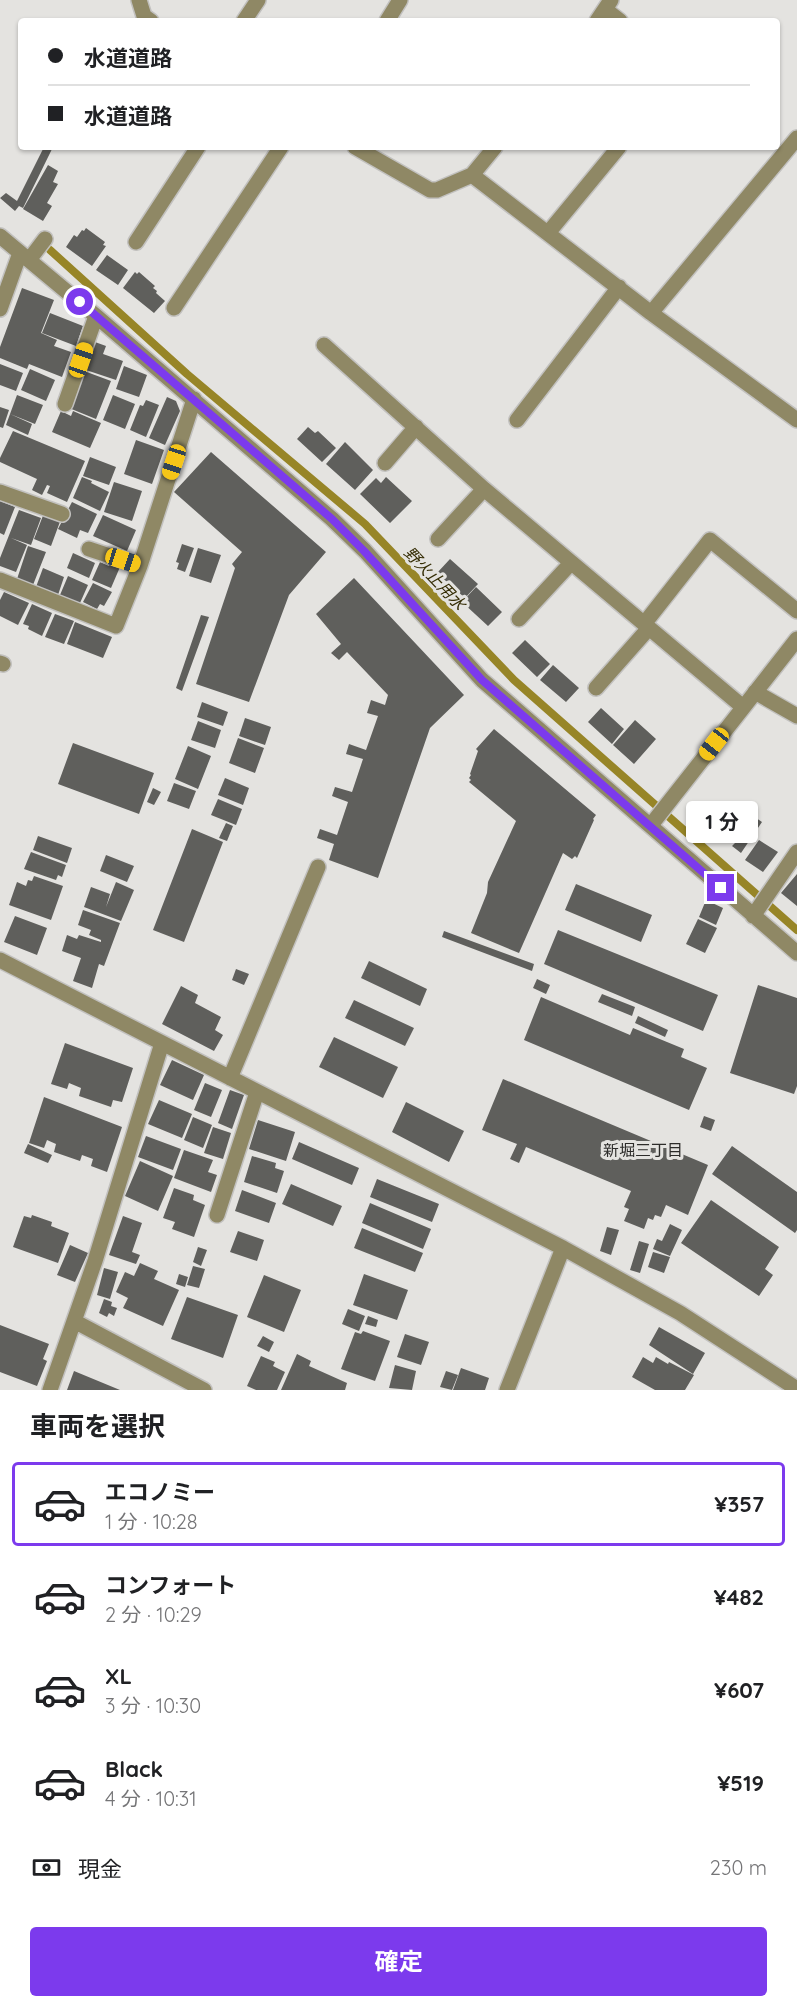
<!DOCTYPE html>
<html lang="ja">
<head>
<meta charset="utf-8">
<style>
	body { margin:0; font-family:Quicksand,"Noto Sans JP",sans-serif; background:#f2f2f2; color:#202124; height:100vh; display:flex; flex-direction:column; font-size:22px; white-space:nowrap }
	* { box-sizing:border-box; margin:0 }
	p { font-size:20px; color:#757577 }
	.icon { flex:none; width:33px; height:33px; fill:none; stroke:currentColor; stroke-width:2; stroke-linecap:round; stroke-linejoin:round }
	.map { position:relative; height:1390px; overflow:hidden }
	.drawer { display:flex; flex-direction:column; background:#fff; flex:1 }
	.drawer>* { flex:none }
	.top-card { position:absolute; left:18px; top:18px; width:762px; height:132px; border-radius:6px; box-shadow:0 2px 4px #0004; display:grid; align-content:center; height:132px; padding:0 30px; background:#fff }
	.end { position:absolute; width:27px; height:27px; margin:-14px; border:8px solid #7c3aed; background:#fff; box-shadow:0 0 0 3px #fff }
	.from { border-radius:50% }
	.bubble { position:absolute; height:42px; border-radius:6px; background:#fff; box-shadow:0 2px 4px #0004; font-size:20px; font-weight:700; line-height:42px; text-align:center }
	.car { position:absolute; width:18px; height:36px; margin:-18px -9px; border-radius:8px; box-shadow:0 0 4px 2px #0007; background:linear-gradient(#f5c518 24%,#345 0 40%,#f5c518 0 76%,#345 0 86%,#f5c518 0) }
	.top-card b { display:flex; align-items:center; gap:21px; height:57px; font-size:22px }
	.top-card b+b { border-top:2px solid #e0e0e0 }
	.top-card i { width:15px; height:15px; background:#202124 }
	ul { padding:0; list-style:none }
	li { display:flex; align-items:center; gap:18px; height:84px; margin:0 12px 9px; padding:0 18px; border:3px solid transparent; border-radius:6px }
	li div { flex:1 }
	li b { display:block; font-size:22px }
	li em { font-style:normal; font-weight:700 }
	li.selected { border-color:#7c3aed }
	li>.icon { width:54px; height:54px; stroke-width:1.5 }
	h2 { padding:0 30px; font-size:27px; line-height:72px }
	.pay { display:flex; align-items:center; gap:15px; height:66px; padding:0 30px; font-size:22px }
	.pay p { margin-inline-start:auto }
	.action { display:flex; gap:12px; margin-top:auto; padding:12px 30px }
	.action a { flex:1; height:69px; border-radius:6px; background:#7c3aed; color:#fff; font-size:24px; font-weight:700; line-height:69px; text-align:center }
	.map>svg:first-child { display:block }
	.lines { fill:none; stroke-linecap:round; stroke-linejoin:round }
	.stream { stroke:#978527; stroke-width:8 }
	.building { fill:#5f5f5c }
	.minor-casing { stroke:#c2c1bf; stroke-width:18 }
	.minor { stroke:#8f8865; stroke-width:15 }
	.route { stroke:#7c3aed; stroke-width:8 }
	.labels { text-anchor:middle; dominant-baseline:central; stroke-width:6; stroke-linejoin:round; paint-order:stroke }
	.water-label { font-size:16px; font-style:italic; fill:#352d05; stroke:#e4e3e0 }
	.neighbourhood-label { font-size:16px; fill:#2d2c2a; stroke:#e4e3e0 }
</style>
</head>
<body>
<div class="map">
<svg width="797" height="1390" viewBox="0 0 797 1390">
	<rect width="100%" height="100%" fill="#e4e3e0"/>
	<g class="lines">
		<path class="stream" d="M50,250L187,374L365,524L514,680L797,930"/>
	</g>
	<path class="building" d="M44,147H53L23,208L19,206L15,211L0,198L6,193L17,201Z
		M48,165L58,171L53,182L58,184L47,203L52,206L43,221L23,209Z
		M86,228L105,242L103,245L106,246L92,266L66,247L74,235L77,237L82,230L84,231Z
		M107,255L128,270L118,285L96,270Z
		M135,272L137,274L139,272L155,286L153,288L157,291L156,293L165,301L154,313L123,288Z
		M22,288L54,300L41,333L57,340L54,346L71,352L62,377L29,364L27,369L0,358V347Z
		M50,313L83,326L76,346L42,333Z
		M95,342L106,346L103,354L123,361L116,380L86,370Z
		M0,364L23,373L16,391L0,385Z
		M124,366L147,375L139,397L116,389Z
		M30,369L55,380L46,401L21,390Z
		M84,371L111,381L96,419L69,408Z
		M17,395L43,405L35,424L10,414Z
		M113,395L135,404L125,429L103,420Z
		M167,397L176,401L180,411L165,445L149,438Z
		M146,400L159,405L146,437L130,430L140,405L143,406Z
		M0,407L9,410L3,428L0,427Z
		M61,411L71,416L73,411L101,423L90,448L52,432Z
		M10,414L32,424L28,435L6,425Z
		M308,427L315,433L318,431L336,448L322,462L297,439Z
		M13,431L85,461L67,502L47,493L50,486L47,485L42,495L32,490L37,479L0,462V458Z
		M136,440L164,450L152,484L124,474Z
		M345,442L373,470L355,490L326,464Z
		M211,452L326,552L289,595L249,702L196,684L235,568L232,564L242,552L174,492Z
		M90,457L116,467L109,485L83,476Z
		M82,477L92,481L91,483L109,492L100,511L73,498Z
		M386,477L412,501L390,523L360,494L376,478L381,483Z
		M114,482L142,491L132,521L104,512Z
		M0,501L15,507L4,535L0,533Z
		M72,502L97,514L88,533L80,530L77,538L58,529Z
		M19,510L41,518L31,545L11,538L27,545L16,572L0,566V558Z
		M44,513L61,519L51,546L34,539Z
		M103,515L136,530L127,551L93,536Z
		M182,544L194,548L185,572L177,569L179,563L176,562Z
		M28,546L46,552L33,585L17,579Z
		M198,548L221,555L211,583L189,576Z
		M73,553L95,563L89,578L67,568Z
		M450,559L478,584L465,598L437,573Z
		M100,562L109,566L110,563L120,567L111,588L92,580Z
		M43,568L64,577L58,595L36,587Z
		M68,576L88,585L80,603L60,595Z
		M354,578L464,695L430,728L378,878L329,860L334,844L317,838L320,829L337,835L348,802L332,796L335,787L352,792L363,759L346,754L349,744L366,750L378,716L367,713L371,700L385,705L388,695L347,652L339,660L331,653L341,644L316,614Z
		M93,583L112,592L104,606L100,604L97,609L83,602Z
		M476,587L502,612L488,626L462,602Z
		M4,592L29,603L18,625L0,616V600Z
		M32,604L52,613L42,636L28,629L29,626L23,624Z
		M55,614L74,621L64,644L45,637Z
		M201,615L209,617L182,691L176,688Z
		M75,622L112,637L103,658L67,644Z
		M525,640L550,664L537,677L512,653Z
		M553,665L579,688L566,702L540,680Z
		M202,702L228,712L223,726L197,717Z
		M601,708L624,729L612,744L588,722Z
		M245,718L271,727L265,745L239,736Z
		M635,720L656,739L634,764L613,745Z
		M198,721L221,730L215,748L191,740Z
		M494,729L596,815L593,819L594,820L577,858L575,856L572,859L563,853L519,953L471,933L487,893L488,882L516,821L469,782L471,780L469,778L471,775L470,774L478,751L476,749Z
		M238,738L264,748L255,773L229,763Z
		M73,743L154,773L139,814L58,784Z
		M188,746L211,756L198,789L175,779Z
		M225,778L249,788L243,805L218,795Z
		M174,783L196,791L189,809L167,801Z
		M153,788L161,792L154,805L147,802Z
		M218,799L242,809L236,825L211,815Z
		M731,801L762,822L741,853L732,846L735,843L722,834L726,827L717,821Z
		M226,823L233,826L227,841L219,838Z
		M192,829L223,842L184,942L153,930Z
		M38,836L72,848L67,863L33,850Z
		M759,840L778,852L763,872L745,860Z
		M31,852L66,865L62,877L58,875L56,880L24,869Z
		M106,855L134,866L127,882L100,871Z
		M797,874V906L781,893Z
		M34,876L63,886L51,920L9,905L17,882L26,886L28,880L32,881Z
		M116,882L134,890L121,921L84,907L91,887L110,894L106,907Z
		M576,884L652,915L641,942L565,910Z
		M706,900L723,908L716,925L699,917Z
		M83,910L120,923L104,966L99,964L92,988L73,981L81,958L62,951L67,935L77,939L79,935L101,942V940L89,935L91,930L78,925Z
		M15,916L47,928L37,955L4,942Z
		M698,919L717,928L705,953L686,944Z
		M558,930L718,995L703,1031L544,964Z
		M444,931L534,964L532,971L442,937Z
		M369,961L427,989L420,1006L361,978Z
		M236,969L249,974L244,985L232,980Z
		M537,979L550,985L546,994L533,988Z
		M758,985L797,998V1086L794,1094L730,1073Z
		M181,986L198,995L195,1003L221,1017L215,1030L223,1035L214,1051L162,1024Z
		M602,994L635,1007L632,1016L598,1002Z
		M541,997L630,1035L633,1028L684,1049L681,1057L707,1068L689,1110L524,1040Z
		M354,1000L414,1028L405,1046L345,1018Z
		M638,1016L668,1030L665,1037L635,1023Z
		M334,1037L398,1067L383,1098L319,1067Z
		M65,1043L133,1068L122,1102L113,1100L111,1107L79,1096L81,1088L69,1083L67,1089L51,1084Z
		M172,1060L204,1075L193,1100L160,1085Z
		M503,1079L708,1165L688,1215L666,1205L661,1217L655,1215L653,1220L648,1218L644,1229L624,1221L629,1209L624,1207L631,1191L526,1147L519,1163L510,1159L517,1144L482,1130Z
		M205,1083L222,1090L211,1117L194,1110Z
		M230,1090L244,1095L232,1129L218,1123Z
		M44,1097L122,1127L107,1172L91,1166L93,1159L82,1155L80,1161L54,1152L56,1144L47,1140L44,1148L29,1143Z
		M159,1100L192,1114L182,1138L148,1124Z
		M406,1102L464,1131L449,1162L392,1132Z
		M704,1116L715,1120L711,1131L700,1127Z
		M193,1117L212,1125L203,1148L184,1140Z
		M258,1120L295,1132L286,1161L249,1149Z
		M213,1127L231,1133L223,1159L204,1153Z
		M146,1136L181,1149L173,1170L138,1157Z
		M299,1142L359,1168L352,1185L292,1159Z
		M28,1144L52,1155L48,1163L24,1153Z
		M732,1146L797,1192V1230L795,1233L712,1174Z
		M184,1150L213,1160L208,1172L217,1175L211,1192L174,1178Z
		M252,1156L276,1163L275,1168L284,1171L277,1193L244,1182Z
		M140,1161L173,1176L158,1211L125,1196Z
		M377,1179L439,1204L432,1222L370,1197Z
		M291,1184L342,1206L333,1226L282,1204Z
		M174,1188L194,1195L193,1200L205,1205L194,1237L172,1229L175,1222L163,1218Z
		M242,1190L276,1203L269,1223L235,1211Z
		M711,1200L779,1247L765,1269L773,1275L759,1296L681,1243Z
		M370,1203L431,1229L423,1249L362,1223Z
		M32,1215L52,1222L51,1226L69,1233L58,1263L13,1247L24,1216L31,1218Z
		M123,1216L142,1223L132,1252L140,1255L136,1264L109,1255Z
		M670,1224L682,1230L670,1256L653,1249L657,1239L662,1241Z
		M607,1227L619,1230L611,1255L600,1251Z
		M362,1228L423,1253L415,1272L354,1248Z
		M238,1231L264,1240L257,1261L230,1252Z
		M639,1241L649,1244L640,1273L630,1270Z
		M70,1245L88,1253L75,1282L57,1275Z
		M198,1247L207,1250L201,1266L193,1262Z
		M653,1252L670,1257L664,1273L648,1267Z
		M140,1263L158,1271L154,1279L179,1290L163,1326L123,1308L128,1298L116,1292L125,1272L134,1276Z
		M193,1266L205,1269L199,1288L187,1285Z
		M104,1268L118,1272L110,1299L97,1295Z
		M179,1274L188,1277L185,1287L176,1284Z
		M364,1274L408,1290L397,1320L353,1305Z
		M264,1275L301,1290L284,1332L247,1317Z
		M187,1297L238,1315L223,1358L171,1339Z
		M104,1299L112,1302L111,1306L117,1308L114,1316L109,1313L107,1317L99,1313Z
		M348,1309L365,1316L359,1331L342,1324Z
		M368,1316L378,1320L376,1327L365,1324Z
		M0,1325L49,1344L43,1359L47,1361L37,1386L0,1372Z
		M659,1327L705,1353L693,1374L649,1345Z
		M363,1331L390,1341L375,1381L341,1369L355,1332L361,1334Z
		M405,1334L429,1342L421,1365L397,1357Z
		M263,1336L274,1342L269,1352L257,1346Z
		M297,1354L311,1361L309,1366L347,1383L345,1390H281Z
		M261,1356L275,1362L273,1366L285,1372L277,1390H256L247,1386Z
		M643,1357L653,1363L656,1357L668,1364L669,1362L694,1375L685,1390H655L632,1377Z
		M395,1365L416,1371L412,1390L389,1388Z
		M461,1368L489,1378L485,1390H453Z
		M74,1371L120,1390H67Z
		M446,1371L458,1375L452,1390L440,1387Z"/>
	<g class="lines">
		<g class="minor-casing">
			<path id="minor" d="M139,0L144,16L151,21
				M606,10L620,21
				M244,21L258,0
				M387,21L400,0
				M597,21L611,0
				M355,147L430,190H437L472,175L495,147
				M472,175L651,313L797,420
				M548,233L619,147
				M0,236L96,316L332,519L365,551L482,680L797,953
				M136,242L198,147
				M29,260L45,239
				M174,308L281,147
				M0,309L20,253
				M651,313L797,138
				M324,345L484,489L743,707
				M65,404L96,316
				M517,420L619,287
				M385,463L416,427
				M0,492L62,514
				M438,539L484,489
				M89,549L140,566
				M0,580L116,626L140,566L194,399
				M519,619L571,563
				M644,624L710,540L797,611
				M0,663L3,664
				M596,688L649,628
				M755,692L797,716
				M651,825L797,639
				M753,916L797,852
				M0,960L563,1248L680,1313L797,1389
				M230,1078L318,867
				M217,1215L257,1092
				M74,1321L204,1390
				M50,1390L95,1261L162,1043
				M507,1390L563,1248"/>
		</g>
		<use href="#minor" class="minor"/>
	</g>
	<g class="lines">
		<path class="route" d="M80,302L332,519L364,551L482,680L721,888"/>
	</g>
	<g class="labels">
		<g class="water-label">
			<text transform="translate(435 578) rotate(46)">野火止用水</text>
		</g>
		<g class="neighbourhood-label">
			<text x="643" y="1150">新堀三丁目</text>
		</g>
	</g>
</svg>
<i class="end from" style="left:80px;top:302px"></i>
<i class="end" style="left:721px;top:888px"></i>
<div class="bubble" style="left:686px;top:801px;width:72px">1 分</div>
<i class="car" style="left:81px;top:360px;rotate:19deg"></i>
<i class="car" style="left:174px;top:462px;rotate:198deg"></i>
<i class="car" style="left:123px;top:560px;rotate:108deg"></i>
<i class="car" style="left:714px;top:744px;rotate:218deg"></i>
<div class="top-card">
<b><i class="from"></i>水道道路</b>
<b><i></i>水道道路</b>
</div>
</div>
<section class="drawer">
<h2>車両を選択</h2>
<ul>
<li class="selected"><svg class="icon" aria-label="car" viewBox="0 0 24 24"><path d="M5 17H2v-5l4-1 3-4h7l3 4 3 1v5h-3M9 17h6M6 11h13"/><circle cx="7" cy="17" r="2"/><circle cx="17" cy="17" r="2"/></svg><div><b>エコノミー</b><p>1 分 · 10:28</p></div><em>¥357</em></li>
<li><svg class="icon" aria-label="car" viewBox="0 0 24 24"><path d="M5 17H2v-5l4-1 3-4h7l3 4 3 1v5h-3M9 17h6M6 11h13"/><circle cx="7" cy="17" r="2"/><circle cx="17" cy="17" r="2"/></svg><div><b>コンフォート</b><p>2 分 · 10:29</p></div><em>¥482</em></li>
<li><svg class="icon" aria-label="car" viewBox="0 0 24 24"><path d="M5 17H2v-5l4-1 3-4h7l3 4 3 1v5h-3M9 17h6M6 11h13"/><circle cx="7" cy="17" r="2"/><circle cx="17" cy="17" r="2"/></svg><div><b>XL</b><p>3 分 · 10:30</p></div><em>¥607</em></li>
<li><svg class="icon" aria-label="car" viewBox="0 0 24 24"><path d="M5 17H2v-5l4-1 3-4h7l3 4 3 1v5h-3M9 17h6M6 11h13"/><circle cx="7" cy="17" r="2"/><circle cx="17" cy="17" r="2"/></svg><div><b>Black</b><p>4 分 · 10:31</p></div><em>¥519</em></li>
</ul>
<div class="pay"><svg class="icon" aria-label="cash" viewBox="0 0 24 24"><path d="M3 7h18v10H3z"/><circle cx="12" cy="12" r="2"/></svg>現金<p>230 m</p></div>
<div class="action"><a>確定</a></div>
</section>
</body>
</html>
